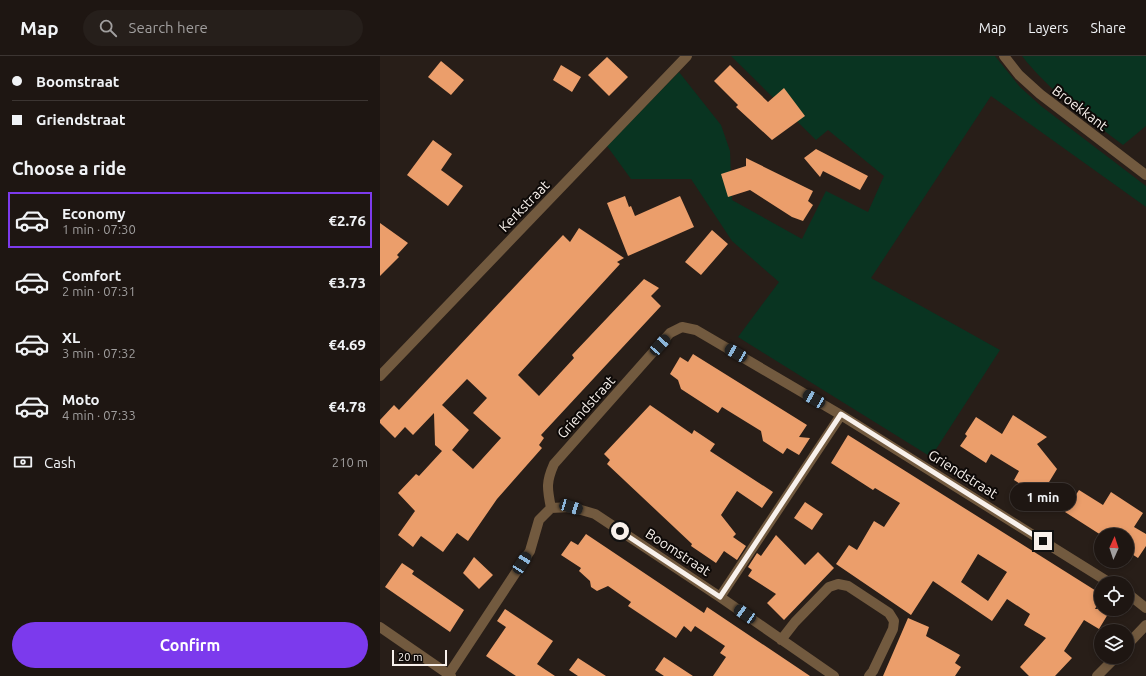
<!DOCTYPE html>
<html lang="en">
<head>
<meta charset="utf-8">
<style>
	body { margin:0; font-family:Ubuntu,sans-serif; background:#261f1b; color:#f1f3f6; height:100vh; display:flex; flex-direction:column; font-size:15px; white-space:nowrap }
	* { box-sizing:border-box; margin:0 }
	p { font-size:13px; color:#a19f9f }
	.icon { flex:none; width:22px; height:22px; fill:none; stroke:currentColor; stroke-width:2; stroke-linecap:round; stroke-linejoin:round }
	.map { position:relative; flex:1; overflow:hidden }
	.panel { display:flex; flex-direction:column; background:#1e1612; width:380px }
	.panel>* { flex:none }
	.hud { display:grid; align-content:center; height:88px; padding:0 12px; background:#1e1612 }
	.needle { width:26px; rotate:3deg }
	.controls { position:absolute; left:714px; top:472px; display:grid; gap:8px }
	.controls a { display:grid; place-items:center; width:40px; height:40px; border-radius:50%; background:#1e1612; box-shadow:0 2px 6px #0003,0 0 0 1px #3c3532; font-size:20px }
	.scale { position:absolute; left:12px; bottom:10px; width:55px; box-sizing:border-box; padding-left:4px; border:2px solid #f8f1ec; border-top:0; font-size:11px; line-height:14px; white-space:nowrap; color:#f8f1ec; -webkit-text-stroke:3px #0d0907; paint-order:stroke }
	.end { position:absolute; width:18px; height:18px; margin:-9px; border:5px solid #f8f1ec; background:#111; box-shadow:0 0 0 2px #111 }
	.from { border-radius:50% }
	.bubble { position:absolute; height:28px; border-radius:14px; background:#1e1612; box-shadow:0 2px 6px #0003,0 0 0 1px #3c3532; font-size:13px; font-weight:600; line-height:28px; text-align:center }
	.car { position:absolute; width:12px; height:24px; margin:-12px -6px; border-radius:5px; box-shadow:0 0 3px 1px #0007; background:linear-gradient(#222 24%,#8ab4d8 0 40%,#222 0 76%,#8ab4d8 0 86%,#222 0) }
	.hud b { display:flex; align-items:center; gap:14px; height:38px; font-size:15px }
	.hud b+b { border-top:1px solid #3c3532 }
	.hud i { width:10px; height:10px; background:#f1f3f6 }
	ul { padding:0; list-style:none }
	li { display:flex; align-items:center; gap:12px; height:56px; margin:0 8px 6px; padding:0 4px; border:2px solid transparent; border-radius:0px }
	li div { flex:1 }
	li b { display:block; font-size:15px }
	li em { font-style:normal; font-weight:600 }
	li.active { border-color:#7c3aed }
	li>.icon { width:36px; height:36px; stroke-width:1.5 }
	h2 { padding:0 12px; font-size:18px; line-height:48px }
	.pay { display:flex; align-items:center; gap:10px; height:44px; padding:0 12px; font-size:15px }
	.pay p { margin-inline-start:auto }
	.action { display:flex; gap:8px; margin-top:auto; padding:8px 12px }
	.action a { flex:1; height:46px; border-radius:24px; background:#7c3aed; color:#fff; font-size:16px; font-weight:600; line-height:46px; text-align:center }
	header { display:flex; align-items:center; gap:24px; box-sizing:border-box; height:56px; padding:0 20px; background:#1e1612; border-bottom:1px solid #3c3532 }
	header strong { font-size:19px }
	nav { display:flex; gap:22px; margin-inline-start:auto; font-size:14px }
	.search { width:280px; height:36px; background:#261f1b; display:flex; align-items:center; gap:10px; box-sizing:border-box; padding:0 14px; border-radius:22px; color:#a19f9f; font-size:15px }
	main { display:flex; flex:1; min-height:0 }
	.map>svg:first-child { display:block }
	.green { fill:#093421 }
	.building { fill:#eb9e6b; fill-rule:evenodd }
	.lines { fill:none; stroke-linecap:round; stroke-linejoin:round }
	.street { stroke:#725a3f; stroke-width:10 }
	.route { stroke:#f8f1ec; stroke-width:5 }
	.labels { text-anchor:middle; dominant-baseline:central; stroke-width:4; stroke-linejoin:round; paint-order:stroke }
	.street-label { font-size:14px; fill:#f8f1ec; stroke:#0d0907 }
</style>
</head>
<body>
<header>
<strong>Map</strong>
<div class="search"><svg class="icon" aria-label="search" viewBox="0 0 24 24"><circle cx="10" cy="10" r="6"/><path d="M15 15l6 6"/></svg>Search here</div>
<nav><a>Map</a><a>Layers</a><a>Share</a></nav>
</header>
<main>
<section class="panel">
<div class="hud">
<b><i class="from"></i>Boomstraat</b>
<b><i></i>Griendstraat</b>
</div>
<h2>Choose a ride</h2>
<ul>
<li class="active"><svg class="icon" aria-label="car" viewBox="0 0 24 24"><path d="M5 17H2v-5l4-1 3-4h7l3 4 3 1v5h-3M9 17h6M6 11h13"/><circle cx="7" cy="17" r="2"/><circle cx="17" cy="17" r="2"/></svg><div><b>Economy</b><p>1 min · 07:30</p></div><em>€2.76</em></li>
<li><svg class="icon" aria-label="car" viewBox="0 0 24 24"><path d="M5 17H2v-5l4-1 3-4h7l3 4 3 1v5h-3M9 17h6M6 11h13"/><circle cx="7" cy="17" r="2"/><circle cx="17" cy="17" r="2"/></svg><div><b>Comfort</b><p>2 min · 07:31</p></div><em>€3.73</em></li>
<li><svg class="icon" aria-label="car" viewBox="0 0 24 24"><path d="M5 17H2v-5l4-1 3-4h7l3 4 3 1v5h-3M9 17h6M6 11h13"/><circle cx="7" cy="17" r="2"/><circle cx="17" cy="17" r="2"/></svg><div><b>XL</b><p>3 min · 07:32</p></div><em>€4.69</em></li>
<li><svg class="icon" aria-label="car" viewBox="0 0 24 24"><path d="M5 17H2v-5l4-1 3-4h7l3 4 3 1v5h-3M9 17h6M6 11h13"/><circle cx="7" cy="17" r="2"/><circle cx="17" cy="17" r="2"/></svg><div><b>Moto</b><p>4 min · 07:33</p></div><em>€4.78</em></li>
</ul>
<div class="pay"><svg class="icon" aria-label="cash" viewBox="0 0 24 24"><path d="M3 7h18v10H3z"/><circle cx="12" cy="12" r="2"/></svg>Cash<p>210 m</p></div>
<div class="action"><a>Confirm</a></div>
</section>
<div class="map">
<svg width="766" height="620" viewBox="0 0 766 620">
	<rect width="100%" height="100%" fill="#281e18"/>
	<path class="green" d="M351,0H615L640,31L661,50L766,130V151L611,40L491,222L620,294L551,401L358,281L399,226L352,185L311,123H251L227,90L299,16L341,69L350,95L352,144L422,183L446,135L488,156L504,120L448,74L436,84Z
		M642,0H766V70L743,89C708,62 670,36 642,0Z"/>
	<path class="building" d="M227,1L248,21L229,40L208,19Z
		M61,5L84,24L71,39L48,21Z
		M181,9L201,21L192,36L173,24Z
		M350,9L388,46L404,32L425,60L392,84L356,51L358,49L334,25Z
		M53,84L72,98L61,114L83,130L68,150L27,119Z
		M436,93L488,120L480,134L443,115L440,121L424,102Z
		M366,102L433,135L428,145L433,149L423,165L412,161L370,134L348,141L341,118L366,110Z
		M245,140L249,151L251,150L255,160L300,140L314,171L248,200L227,147Z
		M0,167L28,187L17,199L19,201L0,220Z
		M199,172L244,202L237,206L240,208L138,319L159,340L194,302L192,299L264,223L279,232L271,240L281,250L161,379L164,382L159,389L162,392L117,443L88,485L77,477L63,496L41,480L33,491L18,479L35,455L18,437L36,418L39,420L62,395L55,389L54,357L33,379L25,371L15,382L0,367V364L14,349L19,354L183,179L190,186ZM87,323L107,342L93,357L121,382L93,413L72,394L89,374L62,349Z
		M332,174L348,188L321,219L305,206Z
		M313,298L427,369L419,381L430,382L419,399L407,392L403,398L383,385L381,375L342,351L338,357L301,333L298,324L290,318L300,301L308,306Z
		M270,349L312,378L314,374L335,388L330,395L393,436L382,452L357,435L341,459L356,478L353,481L366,490L357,504L344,495L336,507L311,490L312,488L227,408L230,404L224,398Z
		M633,359L667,381L657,388L677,413L663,436L656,431L653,436L634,424L639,415L611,398L606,407L580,390L587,380L585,378L596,361L622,378Z
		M468,379L721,538V542L715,553H731L719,573L704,564L684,595L692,602L675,620H649L640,611L666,582L644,569L650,558L627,543L612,565L553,525L531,559L456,508L469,489L477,494L494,465L504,471L520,447L495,432L493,434L451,407ZM598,498L627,516L608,545L581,526Z
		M699,434L723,449L731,436L763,457L754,471L766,478V490L758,502L747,495V479H721L685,456Z
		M425,446L443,458L432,474L414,462Z
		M206,478L324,557L327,551L430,620H333L346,601L340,597L345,590L315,570L311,576L304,570L296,582L248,550L251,546L228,530L217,535L211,531L210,525L199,515L201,512L181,499L191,485L198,489Z
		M396,479L425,509L438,496L454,512L404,564L387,547L396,538L368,520L372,514L368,511L377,497L381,500Z
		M94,501L113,519L99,533L83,517Z
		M22,507L34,515L32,518L84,554L70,576L5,531Z
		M125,553L173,585L157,608L175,620H136L106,600L126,571L117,565Z
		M528,562L549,571L546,580L580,599L575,607L581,611L575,620H503Z
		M284,601L313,620H284L275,614Z
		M198,602L226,620H198L189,614Z"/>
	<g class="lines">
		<path class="street" d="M624,0L639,19L660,38L766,119
			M0,320L307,0
			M171,452L191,451L215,458L340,541L454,620
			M747,537L766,552
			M340,541L461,359
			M0,571L71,620
			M401,584L415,566L449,531L458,528L468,530L509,557L514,565L513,573L493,615L489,620
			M747,589L766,569
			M69,618L150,495L159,464L171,452C167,432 166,426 174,408L290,277L302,271L316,274L461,359L730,527
			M717,620L736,601"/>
	</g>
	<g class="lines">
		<path class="route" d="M240,475L340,541L461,358L663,485"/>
	</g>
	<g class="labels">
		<g class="street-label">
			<text transform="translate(700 52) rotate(37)">Broekkant</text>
			<text transform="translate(144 150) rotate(-46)">Kerkstraat</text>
			<text transform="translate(206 351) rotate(-48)">Griendstraat</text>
			<text transform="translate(583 418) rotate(32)">Griendstraat</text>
			<text transform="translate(298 496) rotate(33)">Boomstraat</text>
		</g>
	</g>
</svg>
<div class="controls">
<a><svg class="needle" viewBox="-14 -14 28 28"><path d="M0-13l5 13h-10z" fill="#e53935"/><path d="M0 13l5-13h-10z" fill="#a19f9f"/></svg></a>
<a><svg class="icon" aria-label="locate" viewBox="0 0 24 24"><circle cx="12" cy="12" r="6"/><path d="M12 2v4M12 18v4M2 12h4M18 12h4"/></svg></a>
<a><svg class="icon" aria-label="layers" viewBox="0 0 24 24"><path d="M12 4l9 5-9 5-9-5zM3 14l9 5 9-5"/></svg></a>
</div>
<div class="scale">20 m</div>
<i class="end from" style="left:240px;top:475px"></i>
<i class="end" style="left:663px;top:485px"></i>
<div class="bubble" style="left:630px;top:427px;width:66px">1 min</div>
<i class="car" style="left:280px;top:289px;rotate:42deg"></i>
<i class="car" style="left:356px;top:297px;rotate:300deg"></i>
<i class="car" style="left:434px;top:343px;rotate:300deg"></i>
<i class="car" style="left:191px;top:451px;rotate:107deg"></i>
<i class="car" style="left:142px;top:507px;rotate:33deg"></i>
<i class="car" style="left:365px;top:558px;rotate:305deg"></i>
</div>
</main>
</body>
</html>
